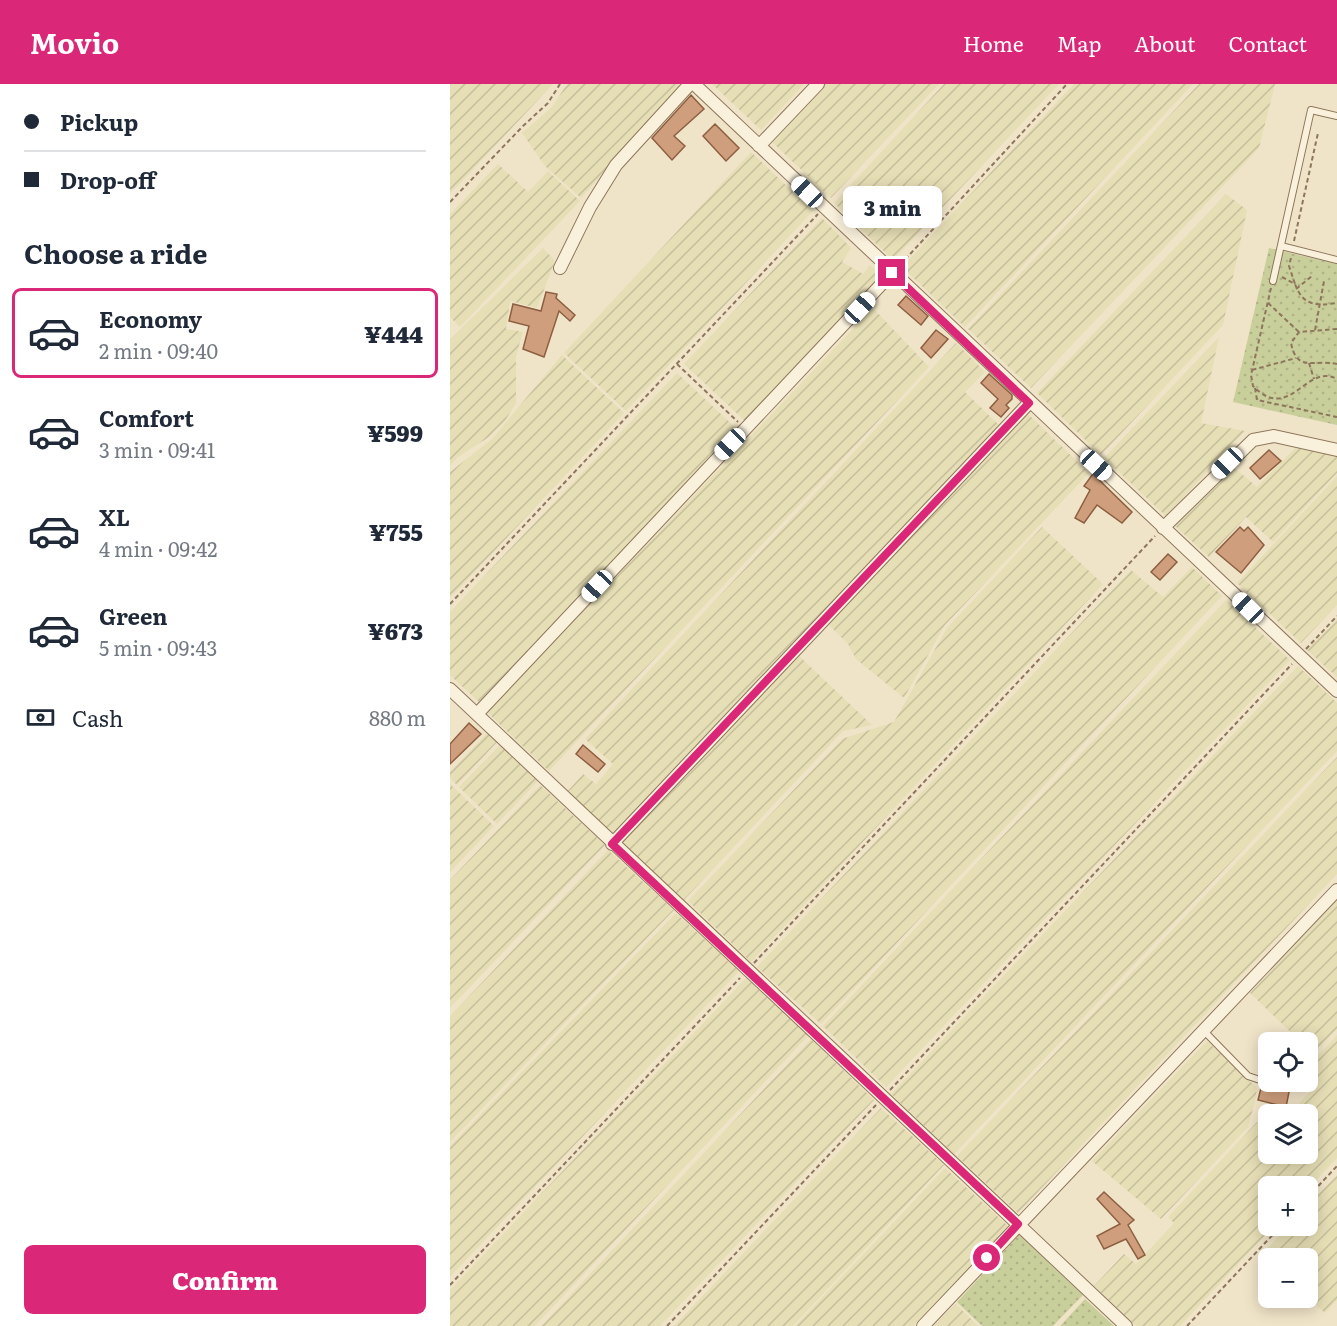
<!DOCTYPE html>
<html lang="en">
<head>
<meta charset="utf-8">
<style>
	body { margin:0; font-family:Literata,serif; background:#f2f2f3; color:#1f2937; height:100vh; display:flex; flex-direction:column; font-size:22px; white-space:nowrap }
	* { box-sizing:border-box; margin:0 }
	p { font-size:20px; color:#747a83 }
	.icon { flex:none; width:33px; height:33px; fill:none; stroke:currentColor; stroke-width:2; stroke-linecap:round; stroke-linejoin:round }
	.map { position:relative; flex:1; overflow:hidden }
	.drawer { display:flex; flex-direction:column; background:#fff; width:450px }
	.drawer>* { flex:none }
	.banner { display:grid; align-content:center; height:132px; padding:0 24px; background:#fff }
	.buttons { position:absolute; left:808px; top:948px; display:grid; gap:12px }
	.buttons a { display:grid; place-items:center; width:60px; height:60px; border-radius:9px; background:#fff; box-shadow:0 3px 15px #0003; font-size:30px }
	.end { position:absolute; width:27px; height:27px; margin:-14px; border:8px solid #db2777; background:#fff; box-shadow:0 0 0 3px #fff }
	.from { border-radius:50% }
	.bubble { position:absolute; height:42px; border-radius:9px; background:#fff; box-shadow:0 3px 15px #0003; font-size:20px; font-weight:800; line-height:42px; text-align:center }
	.car { position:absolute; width:18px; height:36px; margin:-18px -9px; border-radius:8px; box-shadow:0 0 4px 2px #0007; background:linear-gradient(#fff 24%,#345 0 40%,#fff 0 76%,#345 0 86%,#fff 0) }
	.banner b { display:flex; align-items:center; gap:21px; height:57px; font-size:22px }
	.banner b+b { border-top:2px solid #e0e1e3 }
	.banner i { width:15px; height:15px; background:#1f2937 }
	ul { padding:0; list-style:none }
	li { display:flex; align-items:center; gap:18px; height:90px; margin:0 12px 9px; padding:0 12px; border:3px solid transparent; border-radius:9px }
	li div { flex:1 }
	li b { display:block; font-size:22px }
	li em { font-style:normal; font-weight:800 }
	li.selected { border-color:#db2777 }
	li>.icon { width:54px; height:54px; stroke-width:1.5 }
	h2 { padding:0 24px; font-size:27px; line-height:72px }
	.pay { display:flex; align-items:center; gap:15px; height:66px; padding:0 24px; font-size:22px }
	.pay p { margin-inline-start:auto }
	.cta { display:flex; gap:12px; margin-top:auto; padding:12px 24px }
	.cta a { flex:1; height:69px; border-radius:9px; background:#db2777; color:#fff; font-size:24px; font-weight:800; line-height:69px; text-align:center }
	header { display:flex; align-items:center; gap:36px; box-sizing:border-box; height:84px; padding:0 30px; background:#db2777; color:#fff }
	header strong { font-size:28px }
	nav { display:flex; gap:33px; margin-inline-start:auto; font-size:21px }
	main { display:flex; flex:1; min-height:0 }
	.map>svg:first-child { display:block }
	.farmland { fill:url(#farmland-furrows) }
	.grass { fill:url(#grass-dots) }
	.building { fill:#cf9f7d; stroke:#8d5f41; stroke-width:1.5 }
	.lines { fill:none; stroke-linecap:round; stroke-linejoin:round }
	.service-casing { stroke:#8d765c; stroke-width:8 }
	.minor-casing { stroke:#8d765c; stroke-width:14 }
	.path { stroke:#8d765c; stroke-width:2; stroke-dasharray:4.5 3; stroke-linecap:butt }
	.service { stroke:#faf1dc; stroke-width:6 }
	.minor { stroke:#faf1dc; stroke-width:12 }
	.route { stroke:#db2777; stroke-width:8 }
</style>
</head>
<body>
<header>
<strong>Movio</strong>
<nav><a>Home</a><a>Map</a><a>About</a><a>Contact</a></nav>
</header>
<main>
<section class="drawer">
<div class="banner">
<b><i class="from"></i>Pickup</b>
<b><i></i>Drop-off</b>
</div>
<h2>Choose a ride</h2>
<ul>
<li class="selected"><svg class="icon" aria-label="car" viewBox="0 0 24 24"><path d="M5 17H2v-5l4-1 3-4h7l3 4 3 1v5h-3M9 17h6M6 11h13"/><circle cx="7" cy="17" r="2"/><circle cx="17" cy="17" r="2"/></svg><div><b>Economy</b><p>2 min · 09:40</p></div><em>¥444</em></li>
<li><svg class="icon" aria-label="car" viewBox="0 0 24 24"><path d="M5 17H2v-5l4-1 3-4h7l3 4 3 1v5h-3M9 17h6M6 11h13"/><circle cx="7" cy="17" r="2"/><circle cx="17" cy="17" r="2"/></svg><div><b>Comfort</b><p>3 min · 09:41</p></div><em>¥599</em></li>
<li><svg class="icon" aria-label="car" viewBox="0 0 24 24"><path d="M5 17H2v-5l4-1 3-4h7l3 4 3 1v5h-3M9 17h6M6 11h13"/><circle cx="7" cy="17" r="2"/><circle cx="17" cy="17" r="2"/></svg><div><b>XL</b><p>4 min · 09:42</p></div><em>¥755</em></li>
<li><svg class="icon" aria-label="car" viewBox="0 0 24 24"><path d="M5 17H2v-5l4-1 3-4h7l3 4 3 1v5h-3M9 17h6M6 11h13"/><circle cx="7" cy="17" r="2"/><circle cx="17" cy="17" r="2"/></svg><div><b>Green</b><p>5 min · 09:43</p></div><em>¥673</em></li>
</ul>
<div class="pay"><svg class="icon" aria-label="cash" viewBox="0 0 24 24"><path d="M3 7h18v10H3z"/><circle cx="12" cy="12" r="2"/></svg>Cash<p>880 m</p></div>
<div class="cta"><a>Confirm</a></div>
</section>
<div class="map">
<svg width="887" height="1242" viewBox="0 0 887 1242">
	<defs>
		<pattern id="farmland-furrows" width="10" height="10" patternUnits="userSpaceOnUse" patternTransform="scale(1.5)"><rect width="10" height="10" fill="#e6deb5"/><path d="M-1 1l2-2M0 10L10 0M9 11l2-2" fill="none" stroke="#c6bf9b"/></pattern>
		<pattern id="grass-dots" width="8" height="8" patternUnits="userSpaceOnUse" patternTransform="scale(1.5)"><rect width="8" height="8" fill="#c9cf9b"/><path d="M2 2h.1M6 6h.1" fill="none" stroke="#aeb285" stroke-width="1.8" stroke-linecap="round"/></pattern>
	</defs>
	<rect width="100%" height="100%" fill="#f0e4c8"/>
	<path class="farmland" d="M0,0H103L0,110Z
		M117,0H228L232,3L131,114L95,82L72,49L102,23Z
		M262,0H354L311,46Z
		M375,0H489L381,114L321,57Z
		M494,0H609L443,176L384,119Z
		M624,0H743L515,243L452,183Z
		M749,0H825L809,64L581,304L518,245Z
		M301,68L363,127L176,327L114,269Z
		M48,80L78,108L98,87L130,117L10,243L0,233V130Z
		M776,110L797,126L773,241L651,371L587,309Z
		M372,134L401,164L392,178L413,190L420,181L432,191L295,337L234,280Z
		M93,164L105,177L87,224L60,217L56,245L73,248L66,272V319L55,337L39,353L8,373L0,382V256Z
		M423,224L479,283L99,687L37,628Z
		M769,253L751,339L795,347L716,432L654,374Z
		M506,259L535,288L515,308L550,342L164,752L116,709L133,690L146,700L163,680L135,655Z
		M112,271L174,329L0,514V388L42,355Z
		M227,289L288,346L29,618L0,591V528Z
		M578,330L639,389L495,541L454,614L406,575L398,560L378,540Z
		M845,364L887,371V389L823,458L796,433L759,473L722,439L780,380L807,403Z
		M887,392V521L851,559L787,499Z
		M592,443L653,500L301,878L238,817L392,655L444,638L497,544Z
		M742,483L772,512L371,940L307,883L681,486L713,513Z
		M776,516L840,576L436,1003L373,942Z
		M887,535V593L857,566Z
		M349,572L422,641L393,647L234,816L170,758Z
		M848,582L887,619V667L504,1070L441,1010Z
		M38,648L48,657L7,701L0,694V688Z
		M50,661L88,697L47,740L9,703Z
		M887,673V790L568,1129L507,1072Z
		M0,700L44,742L0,788Z
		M90,701L155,761L0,924V796Z
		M158,766L224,826L0,1058V932Z
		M887,816V945L863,970L858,965V958H851L800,909Z
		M226,829L289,887L0,1193V1062Z
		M296,894L359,951L85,1242H0V1206Z
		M887,951V1074L858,1105V1102H819V1142H824L730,1242H686L644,1202L674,1170L686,1180L724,1139L718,1133L807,1038L819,1049V1070H858V1030H840L862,1005L858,991L867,973Z
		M361,955L424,1016L210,1242H91Z
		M757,957L807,1004L805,1017L798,1043L711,1135L642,1077Z
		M431,1024L494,1081L343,1242H224Z
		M495,1084L558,1142L463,1242H345Z
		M887,1091V1216L875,1229L858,1213V1174H819V1177L812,1170L839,1142H858V1121Z
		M506,1220L528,1242H484Z"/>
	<path class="grass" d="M819,164L887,180V341L783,318Z
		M569,1151L633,1211L603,1242H532L507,1218Z
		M635,1215L664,1242H610Z"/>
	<path class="building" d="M241,11L254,25L224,52L235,62L222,76L202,54Z
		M265,40L289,64L276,77L253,52Z
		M96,208L107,210L106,214L125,231L120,237L109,227L94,273L73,265L79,242L59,237L63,220L91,227Z
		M456,212L478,232L471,241L448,221Z
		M486,246L498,255L481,274L471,264Z
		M539,290L562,311V315L556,321L559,324L551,333L540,324L548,315L531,299Z
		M819,366L831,377L810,395L800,384Z
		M643,390L682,428L672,439L647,421L634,439L625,434L640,406L634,402Z
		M790,443L794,447L798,443L814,461L791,489L766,468Z
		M718,470L727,478L710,496L701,488Z
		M19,639L31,650L0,680V660Z
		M133,661L155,680L148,688L126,670Z
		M825,998H841L836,1023L808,1016L811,1004L824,1007Z
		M654,1108L684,1136L678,1141L695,1171L688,1175L676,1155L654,1165L647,1152L670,1140L647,1115Z"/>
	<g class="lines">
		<g class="service-casing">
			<path id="service" d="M831,162L887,176
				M823,197L861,26L887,32
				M754,947L798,992L813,997"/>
		</g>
		<g class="minor-casing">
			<path id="minor" d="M244,0L887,607
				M309,62L368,0
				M110,184L140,123L166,81L240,0
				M713,444L803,356L824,352L887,366
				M0,605L676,1242
				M27,630L442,189
				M162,760L579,319
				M473,1242L887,806"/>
		</g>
		<path class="path" d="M0,118L73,42L98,19L110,0
			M844,157L868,49
			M841,174L839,182L845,200
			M450,181L617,0
			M832,193L845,200C853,222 866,222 887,219
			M821,204L801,291L803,302C840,340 856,278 887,295
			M846,205L862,192
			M818,219L849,248
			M887,245L849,248L841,259C847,289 864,275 887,280
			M865,246L874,197
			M859,279L864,295
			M227,280L288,338
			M802,286L846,274
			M805,304L807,316L887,333
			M0,520L368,130
			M856,565L887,532
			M304,879L705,452
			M440,1006L842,580
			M858,1113L887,1082
			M0,1201L290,894
			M217,1242L426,1021
			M737,1242L831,1142"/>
		<use href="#service" class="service"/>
		<use href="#minor" class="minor"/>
	</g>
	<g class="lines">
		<path class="route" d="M442,189L579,319L162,760L568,1140L537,1174"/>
	</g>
</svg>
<div class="buttons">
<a><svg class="icon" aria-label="locate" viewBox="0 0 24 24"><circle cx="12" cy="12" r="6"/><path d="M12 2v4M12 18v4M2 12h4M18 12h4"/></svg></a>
<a><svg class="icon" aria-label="layers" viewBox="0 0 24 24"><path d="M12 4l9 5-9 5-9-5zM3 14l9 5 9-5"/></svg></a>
<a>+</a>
<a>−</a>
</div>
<i class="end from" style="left:537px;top:1174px"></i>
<i class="end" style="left:442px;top:189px"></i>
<div class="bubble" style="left:393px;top:102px;width:99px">3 min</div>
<i class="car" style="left:357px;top:108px;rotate:314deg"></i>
<i class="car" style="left:410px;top:224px;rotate:43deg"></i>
<i class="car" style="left:280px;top:360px;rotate:224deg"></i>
<i class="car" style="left:777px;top:379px;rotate:225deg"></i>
<i class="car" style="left:646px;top:381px;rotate:133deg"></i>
<i class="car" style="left:147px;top:502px;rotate:223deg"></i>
<i class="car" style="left:798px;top:524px;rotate:314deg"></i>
</div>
</main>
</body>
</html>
